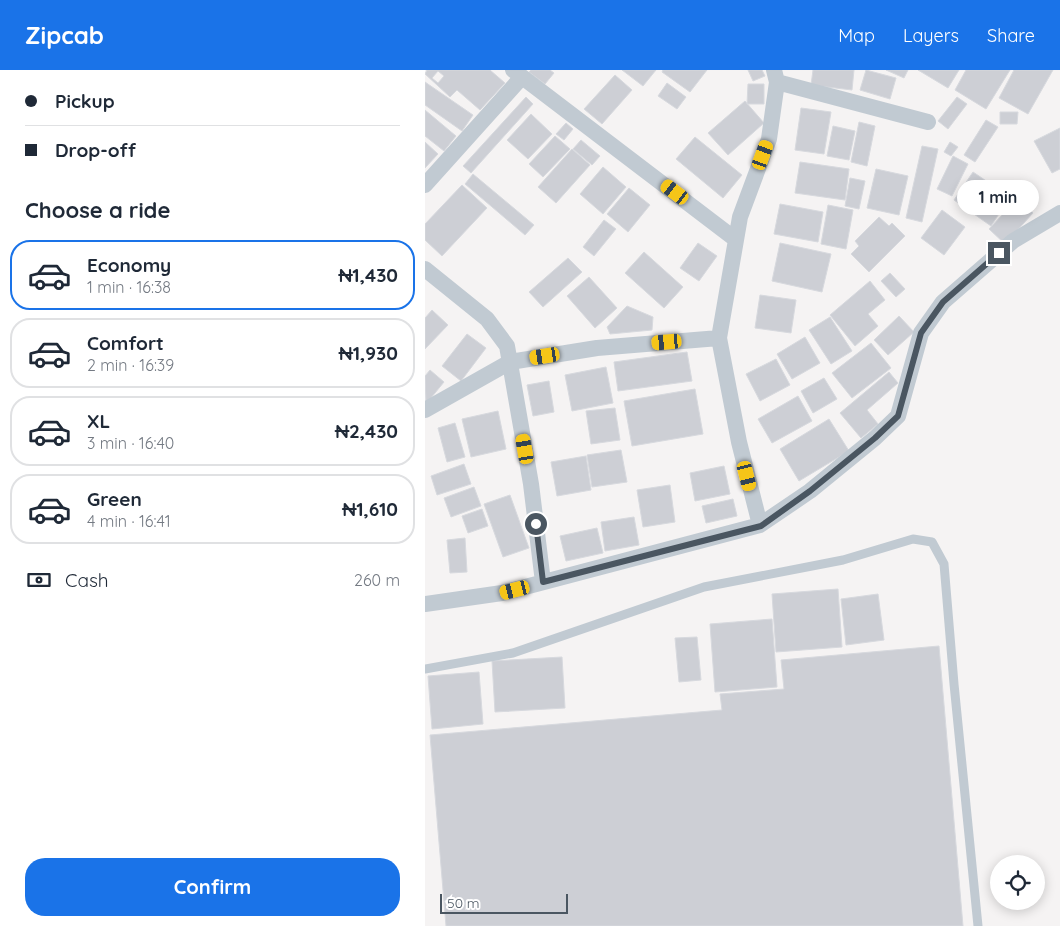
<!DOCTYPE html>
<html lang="en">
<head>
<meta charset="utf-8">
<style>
	body { margin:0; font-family:Quicksand,sans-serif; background:#f2f2f3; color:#1f2937; height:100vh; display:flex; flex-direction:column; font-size:19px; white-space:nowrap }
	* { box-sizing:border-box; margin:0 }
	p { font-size:16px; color:#747a83 }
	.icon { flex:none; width:28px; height:28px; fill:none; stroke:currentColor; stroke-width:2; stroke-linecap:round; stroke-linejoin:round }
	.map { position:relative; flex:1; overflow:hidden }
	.sheet { display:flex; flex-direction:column; background:#fff; width:425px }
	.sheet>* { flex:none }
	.hud { display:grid; align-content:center; height:110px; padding:0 25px; background:#fff }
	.tools { position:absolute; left:565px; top:785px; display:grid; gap:10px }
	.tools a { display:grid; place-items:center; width:55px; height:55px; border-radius:50%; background:#fff; box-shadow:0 2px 12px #0003; font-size:25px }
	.scale { position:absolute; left:15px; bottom:12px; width:128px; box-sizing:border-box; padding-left:5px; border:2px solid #4a5661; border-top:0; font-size:14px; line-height:18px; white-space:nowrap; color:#4a5661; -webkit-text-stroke:4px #fff; paint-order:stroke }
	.end { position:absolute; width:22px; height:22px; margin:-11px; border:6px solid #4a5661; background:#fff; box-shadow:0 0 0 2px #fff }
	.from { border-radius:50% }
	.bubble { position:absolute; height:35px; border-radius:18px; background:#fff; box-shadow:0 2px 12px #0003; font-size:16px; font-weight:700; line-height:35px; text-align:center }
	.car { position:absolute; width:15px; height:30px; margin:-15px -8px; border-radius:6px; box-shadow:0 0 4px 1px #0007; background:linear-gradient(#f5c518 24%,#345 0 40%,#f5c518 0 76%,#345 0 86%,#f5c518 0) }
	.hud b { display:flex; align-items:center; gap:18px; height:48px; font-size:19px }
	.hud b+b { border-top:1px solid #e0e1e3 }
	.hud i { width:12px; height:12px; background:#1f2937 }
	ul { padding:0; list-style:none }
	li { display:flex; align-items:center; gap:15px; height:70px; margin:0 10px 8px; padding:0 15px; border:2px solid #e0e1e3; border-radius:20px }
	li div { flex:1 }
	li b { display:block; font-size:19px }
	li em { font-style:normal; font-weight:700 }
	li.on { border-color:#1a73e8 }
	li>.icon { width:45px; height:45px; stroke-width:1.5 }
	h2 { padding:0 25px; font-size:22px; line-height:60px }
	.pay { display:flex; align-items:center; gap:12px; height:55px; padding:0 25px; font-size:19px }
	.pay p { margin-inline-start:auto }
	.action { display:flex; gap:10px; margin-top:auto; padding:10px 25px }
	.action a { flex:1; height:58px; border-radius:20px; background:#1a73e8; color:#fff; font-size:20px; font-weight:700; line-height:58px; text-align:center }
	header { display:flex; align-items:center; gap:30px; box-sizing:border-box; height:70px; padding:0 25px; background:#1a73e8; color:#fff }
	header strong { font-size:24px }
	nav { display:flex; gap:28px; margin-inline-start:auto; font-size:18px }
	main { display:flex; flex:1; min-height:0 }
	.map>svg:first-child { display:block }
	.building { fill:#cdcfd5; stroke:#d7d9de; fill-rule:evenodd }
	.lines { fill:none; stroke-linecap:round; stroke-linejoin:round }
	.lane { stroke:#c1cad2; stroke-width:9 }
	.street { stroke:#c1cad2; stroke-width:16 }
	.route { stroke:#4a5661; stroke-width:6 }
</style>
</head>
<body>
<header>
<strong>Zipcab</strong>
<nav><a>Map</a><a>Layers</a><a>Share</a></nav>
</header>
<main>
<section class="sheet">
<div class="hud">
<b><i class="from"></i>Pickup</b>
<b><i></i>Drop-off</b>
</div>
<h2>Choose a ride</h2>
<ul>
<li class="on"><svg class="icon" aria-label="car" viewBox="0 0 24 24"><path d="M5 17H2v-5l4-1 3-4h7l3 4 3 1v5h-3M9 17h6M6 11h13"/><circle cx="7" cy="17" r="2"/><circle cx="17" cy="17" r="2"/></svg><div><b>Economy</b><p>1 min · 16:38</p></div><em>₦1,430</em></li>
<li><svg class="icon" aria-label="car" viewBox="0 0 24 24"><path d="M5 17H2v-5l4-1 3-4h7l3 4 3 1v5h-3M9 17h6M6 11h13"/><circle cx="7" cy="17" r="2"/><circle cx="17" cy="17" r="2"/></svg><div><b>Comfort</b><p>2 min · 16:39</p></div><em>₦1,930</em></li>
<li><svg class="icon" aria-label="car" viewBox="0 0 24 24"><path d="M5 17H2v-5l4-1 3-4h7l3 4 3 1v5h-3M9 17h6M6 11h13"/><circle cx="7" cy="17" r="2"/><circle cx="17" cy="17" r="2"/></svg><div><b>XL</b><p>3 min · 16:40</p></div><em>₦2,430</em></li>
<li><svg class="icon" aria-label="car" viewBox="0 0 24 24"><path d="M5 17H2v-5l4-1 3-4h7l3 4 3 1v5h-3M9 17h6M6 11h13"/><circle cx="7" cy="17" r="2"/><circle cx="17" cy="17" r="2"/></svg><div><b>Green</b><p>4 min · 16:41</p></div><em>₦1,610</em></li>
</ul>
<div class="pay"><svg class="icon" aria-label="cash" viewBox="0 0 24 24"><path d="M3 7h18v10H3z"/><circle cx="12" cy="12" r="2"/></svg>Cash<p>260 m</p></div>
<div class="action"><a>Confirm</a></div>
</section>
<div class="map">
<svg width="635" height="856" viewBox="0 0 635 856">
	<rect width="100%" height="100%" fill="#f5f3f3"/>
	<path class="building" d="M2,0H65L80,13L55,40L32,20L25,27L0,4ZM13,1L19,6L13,13L7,8Z
		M106,0H125L129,3L120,14L104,2Z
		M197,0H231L218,16Z
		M238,0H282L265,22L237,2Z
		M323,0H337L340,6L328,11Z
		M388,0H429L427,20L386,15Z
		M441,0L471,8L465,29L435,20Z
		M461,0H483L479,8Z
		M493,0H534L523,18Z
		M541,0H585L561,39L530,20Z
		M589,0H628L603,44L574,28Z
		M190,5L207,20L177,54L159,39Z
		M0,12L48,45L37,61L0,35Z
		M242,13L261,27L252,39L233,26Z
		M323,14H339V34H322Z
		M101,27L108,34L46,103L38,96Z
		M532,27L542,34L523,59L513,51Z
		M320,31L339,53L303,85L283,63Z
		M376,38L406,42L399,84L370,80Z
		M0,40L31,66L19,81L0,66Z
		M575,42H593L592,54H575Z
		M106,44L127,64L103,89L82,70Z
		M561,50L573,57L550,92L539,85Z
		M434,52L450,56L442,96L426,92Z
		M141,53L148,59L139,70L131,64Z
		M408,56L430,61L424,90L402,86Z
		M635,58V99L627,103L609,71Z
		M130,66L145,79L118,107L104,94Z
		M270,67L317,105L298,128L251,89Z
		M156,70L175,86L167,95L148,79Z
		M0,72L13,84L0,98Z
		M525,72L533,77L526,86L519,82Z
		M497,76L513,79L497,152L481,148Z
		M147,79L165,95L131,133L113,117Z
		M528,86L543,94L527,126L512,119Z
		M375,92L424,99L420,130L370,123Z
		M178,97L201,117L178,144L155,124Z
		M451,99L483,106L474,145L442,138Z
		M548,102L585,127L566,156L529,130Z
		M48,104L109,155L100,165L40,114Z
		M425,108L440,111L434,139L420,136Z
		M37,115L62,138L17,186L0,170V154Z
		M204,118L225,135L203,162L182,144Z
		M592,129L608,143L580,174L564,159Z
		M355,134L398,142L393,172L349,164Z
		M403,135L428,140L421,179L396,174Z
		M517,140L540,157L519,185L496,168Z
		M454,147L464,156L467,153L480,166L444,202L426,184L434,176L430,171Z
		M179,150L191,159L169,186L158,177Z
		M273,173L292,186L274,211L255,198Z
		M355,173L406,184L397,222L347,211Z
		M219,182L258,217L239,238L200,203Z
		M143,188L157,202L118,237L104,222Z
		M465,203L480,219L471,227L456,211Z
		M164,207L192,238L170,258L142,226Z
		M445,211L460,230L443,244L453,256L430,276L405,245Z
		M335,225L371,230L366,263L330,258Z
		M202,236L228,247L227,260L185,264L182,257Z
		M7,240L23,255L0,279V248Z
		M474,246L489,262L463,285L449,270Z
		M405,247L427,281L406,294L384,260Z
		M42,264L61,278L36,311L17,296Z
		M380,267L395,293L367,309L352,284Z
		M446,273L466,298L427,328L407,303Z
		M262,282L267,311L193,321L189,292Z
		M351,289L365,315L335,331L321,304Z
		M181,297L188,333L147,341L140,305Z
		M5,300L19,312L1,334L0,306Z
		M464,302L473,313L442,340L453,354L436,368L415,343Z
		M399,308L412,329L388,343L376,321Z
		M124,311L129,342L108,346L102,315Z
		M270,319L278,364L207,376L199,331Z
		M373,326L387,351L347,373L333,349Z
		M190,338L195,370L166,374L161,341Z
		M73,341L81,379L46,387L37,349Z
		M404,349L424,381L374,411L355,379Z
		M30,353L40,387L22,392L13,358Z
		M196,380L202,412L167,417L162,385Z
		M161,386L166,420L132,426L126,392Z
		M39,394L46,414L12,425L6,406Z
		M299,396L305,424L270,431L265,403Z
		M245,415L250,452L218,457L212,420Z
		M49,417L56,436L26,447L19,428Z
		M85,425L104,478L78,487L59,434Z
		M308,429L312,446L281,453L277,436Z
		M57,439L63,456L43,463L37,446Z
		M209,447L214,475L180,481L176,452Z
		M172,458L178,483L141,491L135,466Z
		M40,468L42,502L25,503L22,470Z
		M413,519L417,577L351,582L347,524Z
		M453,524L459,570L421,575L416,529Z
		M347,549L352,617L290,622L285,554Z
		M272,567L276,610L254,612L250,568Z
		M514,576L538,856H21L5,665L297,640L295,624L359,619L356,590Z
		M137,587L140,638L70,642L67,591Z
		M54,602L58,654L7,659L3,606Z"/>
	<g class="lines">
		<path class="lane" d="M0,599L88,583L279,517L418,490L488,469L507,472L519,494L529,614L553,856"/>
		<path class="street" d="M88,0L310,169
			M352,12L503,52
			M0,115L97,7
			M0,199L62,249L82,276L106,414L118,512
			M0,340L85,292L172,278L294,268
			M335,455L314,372L294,268L315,147L344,69L352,12L349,0
			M0,534L77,523L335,455L385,421L450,368L473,346L496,263L518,232L588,171L635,143"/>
	</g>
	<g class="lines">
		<path class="route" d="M111,454L118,512L336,456L385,421L450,368L473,346L496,263L518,232L574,183"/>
	</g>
</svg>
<div class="tools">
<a><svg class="icon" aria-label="locate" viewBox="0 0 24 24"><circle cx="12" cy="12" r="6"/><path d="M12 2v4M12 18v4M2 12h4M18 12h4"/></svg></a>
</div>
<div class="scale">50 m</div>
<i class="end from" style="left:111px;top:454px"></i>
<i class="end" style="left:574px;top:183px"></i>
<div class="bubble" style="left:532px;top:110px;width:82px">1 min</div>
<i class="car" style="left:338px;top:85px;rotate:20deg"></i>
<i class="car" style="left:250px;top:122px;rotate:307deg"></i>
<i class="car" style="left:242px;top:272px;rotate:265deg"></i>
<i class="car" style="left:120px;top:286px;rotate:261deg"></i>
<i class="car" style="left:100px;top:379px;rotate:350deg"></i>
<i class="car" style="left:322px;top:406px;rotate:166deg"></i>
<i class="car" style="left:90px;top:520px;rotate:256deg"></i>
</div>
</main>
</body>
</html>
